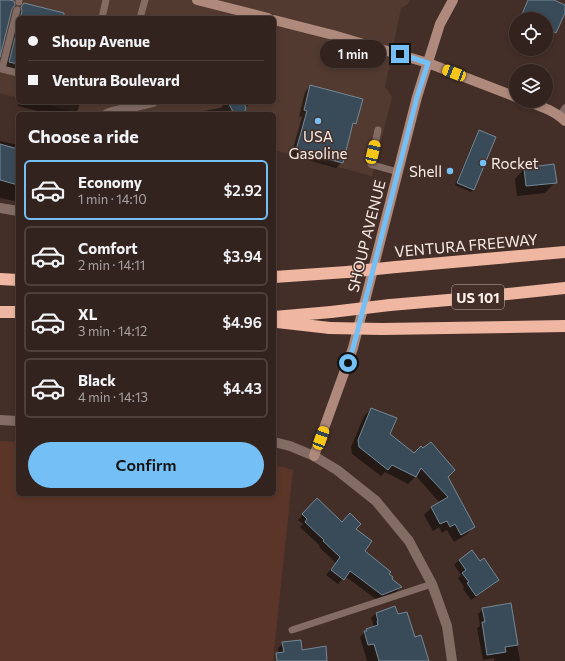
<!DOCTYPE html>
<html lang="en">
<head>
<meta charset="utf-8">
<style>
	body { margin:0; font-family:Commissioner,sans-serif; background:#3b2b27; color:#f1f3f6; height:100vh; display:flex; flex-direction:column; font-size:15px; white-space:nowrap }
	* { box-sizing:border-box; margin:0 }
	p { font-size:13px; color:#a9a4a4 }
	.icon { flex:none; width:22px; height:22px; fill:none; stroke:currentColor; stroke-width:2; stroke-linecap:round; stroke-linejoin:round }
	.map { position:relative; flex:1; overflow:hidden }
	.sheet { position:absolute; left:16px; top:112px; width:260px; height:384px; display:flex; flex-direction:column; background:#33231e; border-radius:6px; box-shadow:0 2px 6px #0003,0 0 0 1px #4e403c }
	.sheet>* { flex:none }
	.hud { position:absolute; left:16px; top:16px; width:260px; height:88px; border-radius:6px; box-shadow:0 2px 6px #0003,0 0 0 1px #4e403c; display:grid; align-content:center; height:88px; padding:0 12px; background:#33231e }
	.tools { position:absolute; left:509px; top:12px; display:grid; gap:8px }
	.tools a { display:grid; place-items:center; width:44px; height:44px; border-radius:50%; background:#33231e; box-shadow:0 2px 6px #0003,0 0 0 1px #4e403c; font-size:20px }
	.end { position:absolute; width:18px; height:18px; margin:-9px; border:5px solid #74c0f6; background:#111; box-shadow:0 0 0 2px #111 }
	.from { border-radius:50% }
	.bubble { position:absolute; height:28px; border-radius:14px; background:#33231e; box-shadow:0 2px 6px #0003,0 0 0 1px #4e403c; font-size:13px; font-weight:600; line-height:28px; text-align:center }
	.car { position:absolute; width:12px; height:24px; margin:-12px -6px; border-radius:5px; box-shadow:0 0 3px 1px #0007; background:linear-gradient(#f5c518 24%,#345 0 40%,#f5c518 0 76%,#345 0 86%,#f5c518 0) }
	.hud b { display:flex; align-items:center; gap:14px; height:38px; font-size:15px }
	.hud b+b { border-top:1px solid #4e403c }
	.hud i { width:10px; height:10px; background:#f1f3f6 }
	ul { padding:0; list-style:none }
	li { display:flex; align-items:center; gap:12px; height:60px; margin:0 8px 6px; padding:0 4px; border:2px solid #4e403c; border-radius:6px }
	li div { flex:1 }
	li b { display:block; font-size:15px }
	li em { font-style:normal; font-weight:600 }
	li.current { border-color:#74c0f6 }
	li>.icon { width:36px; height:36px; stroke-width:1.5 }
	h2 { padding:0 12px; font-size:18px; line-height:48px }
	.primary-button { display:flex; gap:8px; margin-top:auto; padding:8px 12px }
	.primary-button a { flex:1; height:46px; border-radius:24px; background:#74c0f6; color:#111; font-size:16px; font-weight:600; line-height:46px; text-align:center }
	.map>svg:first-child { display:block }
	.built { fill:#533a30 }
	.green { fill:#5b3628 }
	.shadow { fill:#0007 }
	.building { fill:#394b59; stroke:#748897 }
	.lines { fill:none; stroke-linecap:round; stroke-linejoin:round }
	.service { stroke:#836c63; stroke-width:7 }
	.minor { stroke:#836c63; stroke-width:10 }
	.tertiary { stroke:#836c63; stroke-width:10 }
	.secondary { stroke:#af8a7c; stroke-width:10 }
	.motorway { stroke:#efb6a1; stroke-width:12 }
	.motorway-bridge { stroke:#efb6a1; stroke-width:12 }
	.route { stroke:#74c0f6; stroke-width:5 }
	.poi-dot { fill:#74c0f6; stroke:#442f28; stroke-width:1.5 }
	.labels { text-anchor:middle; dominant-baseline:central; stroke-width:3; stroke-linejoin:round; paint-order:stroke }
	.shield { fill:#442f28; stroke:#c4b5af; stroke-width:1 }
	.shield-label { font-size:14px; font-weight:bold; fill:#fbeee9 }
	.poi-label { font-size:15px; fill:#fbeee9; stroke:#442f28 }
	.street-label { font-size:15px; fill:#fbeee9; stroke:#442f28 }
</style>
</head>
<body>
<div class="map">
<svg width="565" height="661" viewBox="0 0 565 661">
	<rect width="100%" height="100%" fill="#442f28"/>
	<path class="built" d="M0,0H410L407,5L401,8L385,87L392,97L372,176L274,150V114H78V113L35,102H274V18H18V98L0,93Z"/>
	<path class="green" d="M0,441L18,442V494H274V465L293,470L273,661H0Z"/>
	<path class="shadow" d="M528,0H551L565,6V11L555,32L553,34L546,31V19H519Z
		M24,5L57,12L71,17H72L77,18H18V75L1,71L12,16Z
		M310,86L355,123L351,127L342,162L336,168L291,155L293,150L339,163V161L293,148L302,117L299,116L305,92Z
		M19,102H80L78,110L74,114H50L18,106Z
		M227,102H252L246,107H245L243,114H195L198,112L220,108Z
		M479,131L495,137L473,190L471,192L455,185L477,133Z
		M0,141L18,145V199L14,201L0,198Z
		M525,168L555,182L545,193L517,196L515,179Z
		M371,409L389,434L414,454L447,477L474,527L467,534L454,542L447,530L442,533L439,527L433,531L424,515L431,508L440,503L416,476L408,484L385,472L381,476L352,454L351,447L364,416Z
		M317,500L342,524L355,529L363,551L388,575L390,579L401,587L396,592L377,600L345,576L338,584L326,575L336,563L319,547L320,546L300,527L303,524L298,520Z
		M459,560L479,563L498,580L493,585L471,600L463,589L464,587L458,578L461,575L454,565Z
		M510,604L520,661H494V658L483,660L477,628L480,626L478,614L483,609Z
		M376,613L397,616L415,638L428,661H367L360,637L366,630L373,628L374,626L371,618Z
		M283,643L301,651L326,661H278L279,657L278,648Z"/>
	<path class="building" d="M0,0H9L14,1L15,5L12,9L0,57Z
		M528,0H554L565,5V13L556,33L546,28V19H520Z
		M24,3L64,13V18H20L22,11L21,7Z
		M18,26V64L9,62Z
		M310,85L363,99L356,124L353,123L343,163L296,150L307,111L304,110Z
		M228,102H243L246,107L244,114H234Z
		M479,130L496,137L474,190L457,183Z
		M0,144L18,149V185L0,180Z
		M554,164L557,183L526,186L524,168Z
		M371,408L397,418L390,434L414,453L421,446L423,448L431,442L455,470L448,477L475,527L461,535L455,524L450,527L447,521L440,524L431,507L448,497L421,468L416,477L392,465L388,470L359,447L358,440Z
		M317,498L342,522L350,513L361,524L356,529L372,541L365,551L391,572L389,574L393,577L392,579L402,587L382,595L350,571L344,580L331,570L340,557L323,541L324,540L305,522L307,519L302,514Z
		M472,550L480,561L484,558L499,580L476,596L467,583L469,582L462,573L466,570L459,560Z
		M511,603L518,645L505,647L506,652L487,655L482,622H485L482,608Z
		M395,606L398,614L407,612L415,637L421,635L429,661H379L374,644L368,645L364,631H367L366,629L378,625L377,621H378L376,613Z
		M301,640L302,650L326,646L327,661H277L276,653L284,652L282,642Z"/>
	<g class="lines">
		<path class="service" d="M19,2V0
			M17,10L2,69L18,73
			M102,18L106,0
			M140,18L145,0
			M560,116L565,108
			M378,130L371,164L373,165L398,172
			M292,630L432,584"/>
		<path class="minor" d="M107,114L112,112L153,102
			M0,208L18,211"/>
		<path class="tertiary" d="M0,420L18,421
			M274,442L290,446L314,456L337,470L376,501L409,541L432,584L447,626L452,661"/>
		<path class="secondary" d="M197,0L268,18
			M274,20L333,35L428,63L516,97
			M527,101C540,106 555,111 565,121
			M314,456L353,348L417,97L440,24L453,0"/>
		<path class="motorway" d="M396,267L565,252
			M274,277L347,272
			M0,279L18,280
			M390,305L460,299L565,288
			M0,312H18
			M274,317L331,312
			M277,322L330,328
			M382,329L565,326"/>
		<path class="motorway-bridge" d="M347,272L396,267
			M331,312L390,305
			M330,328L382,329"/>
	</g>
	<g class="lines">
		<path class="route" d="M348,363L353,348L357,333L417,97L428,63L400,54"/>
	</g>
	<g class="poi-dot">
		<circle cx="318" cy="121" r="4"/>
		<circle cx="483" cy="163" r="4"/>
		<circle cx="450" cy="171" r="4"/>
	</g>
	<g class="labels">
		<rect class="shield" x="452" y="285" width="52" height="24" rx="3"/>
		<g class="shield-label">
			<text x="478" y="297">US 101</text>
		</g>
		<g class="poi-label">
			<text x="318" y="136">USA<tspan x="318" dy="17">Gasoline</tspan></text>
			<text x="491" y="163" text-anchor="start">Rocket</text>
			<text x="442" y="171" text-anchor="end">Shell</text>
		</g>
		<g class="street-label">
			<text transform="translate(366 236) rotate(-76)">SHOUP AVENUE</text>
			<text transform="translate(466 245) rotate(-5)">VENTURA FREEWAY</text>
		</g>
	</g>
</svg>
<div class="tools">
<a><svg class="icon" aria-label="locate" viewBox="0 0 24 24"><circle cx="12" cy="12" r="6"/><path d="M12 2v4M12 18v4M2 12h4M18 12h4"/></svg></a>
<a><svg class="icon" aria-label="layers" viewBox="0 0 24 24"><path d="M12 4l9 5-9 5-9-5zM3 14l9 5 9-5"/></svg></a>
</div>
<i class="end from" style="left:348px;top:363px"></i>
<i class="end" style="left:400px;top:54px"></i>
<div class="bubble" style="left:320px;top:40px;width:66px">1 min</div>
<i class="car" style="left:454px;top:73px;rotate:291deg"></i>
<i class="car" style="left:373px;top:152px;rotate:13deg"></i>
<i class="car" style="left:321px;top:438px;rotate:20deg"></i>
<div class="hud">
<b><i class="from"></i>Shoup Avenue</b>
<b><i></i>Ventura Boulevard</b>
</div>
<section class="sheet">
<h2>Choose a ride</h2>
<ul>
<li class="current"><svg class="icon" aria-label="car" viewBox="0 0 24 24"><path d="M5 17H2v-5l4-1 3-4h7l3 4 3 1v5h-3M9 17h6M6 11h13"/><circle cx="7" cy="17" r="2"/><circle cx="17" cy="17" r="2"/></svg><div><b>Economy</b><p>1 min · 14:10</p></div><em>$2.92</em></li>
<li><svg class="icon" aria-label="car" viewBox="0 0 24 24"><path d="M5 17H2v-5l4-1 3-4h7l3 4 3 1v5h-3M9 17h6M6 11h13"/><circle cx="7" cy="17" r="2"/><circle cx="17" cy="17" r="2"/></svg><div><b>Comfort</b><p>2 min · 14:11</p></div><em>$3.94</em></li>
<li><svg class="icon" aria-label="car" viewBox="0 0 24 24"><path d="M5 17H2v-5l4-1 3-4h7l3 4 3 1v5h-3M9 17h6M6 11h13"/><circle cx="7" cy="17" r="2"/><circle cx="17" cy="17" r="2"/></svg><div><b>XL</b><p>3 min · 14:12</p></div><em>$4.96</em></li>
<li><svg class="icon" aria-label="car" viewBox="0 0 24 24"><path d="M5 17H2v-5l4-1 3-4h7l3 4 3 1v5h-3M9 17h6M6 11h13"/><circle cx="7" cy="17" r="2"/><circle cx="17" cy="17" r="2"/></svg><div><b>Black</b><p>4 min · 14:13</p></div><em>$4.43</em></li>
</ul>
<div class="primary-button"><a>Confirm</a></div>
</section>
</div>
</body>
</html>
